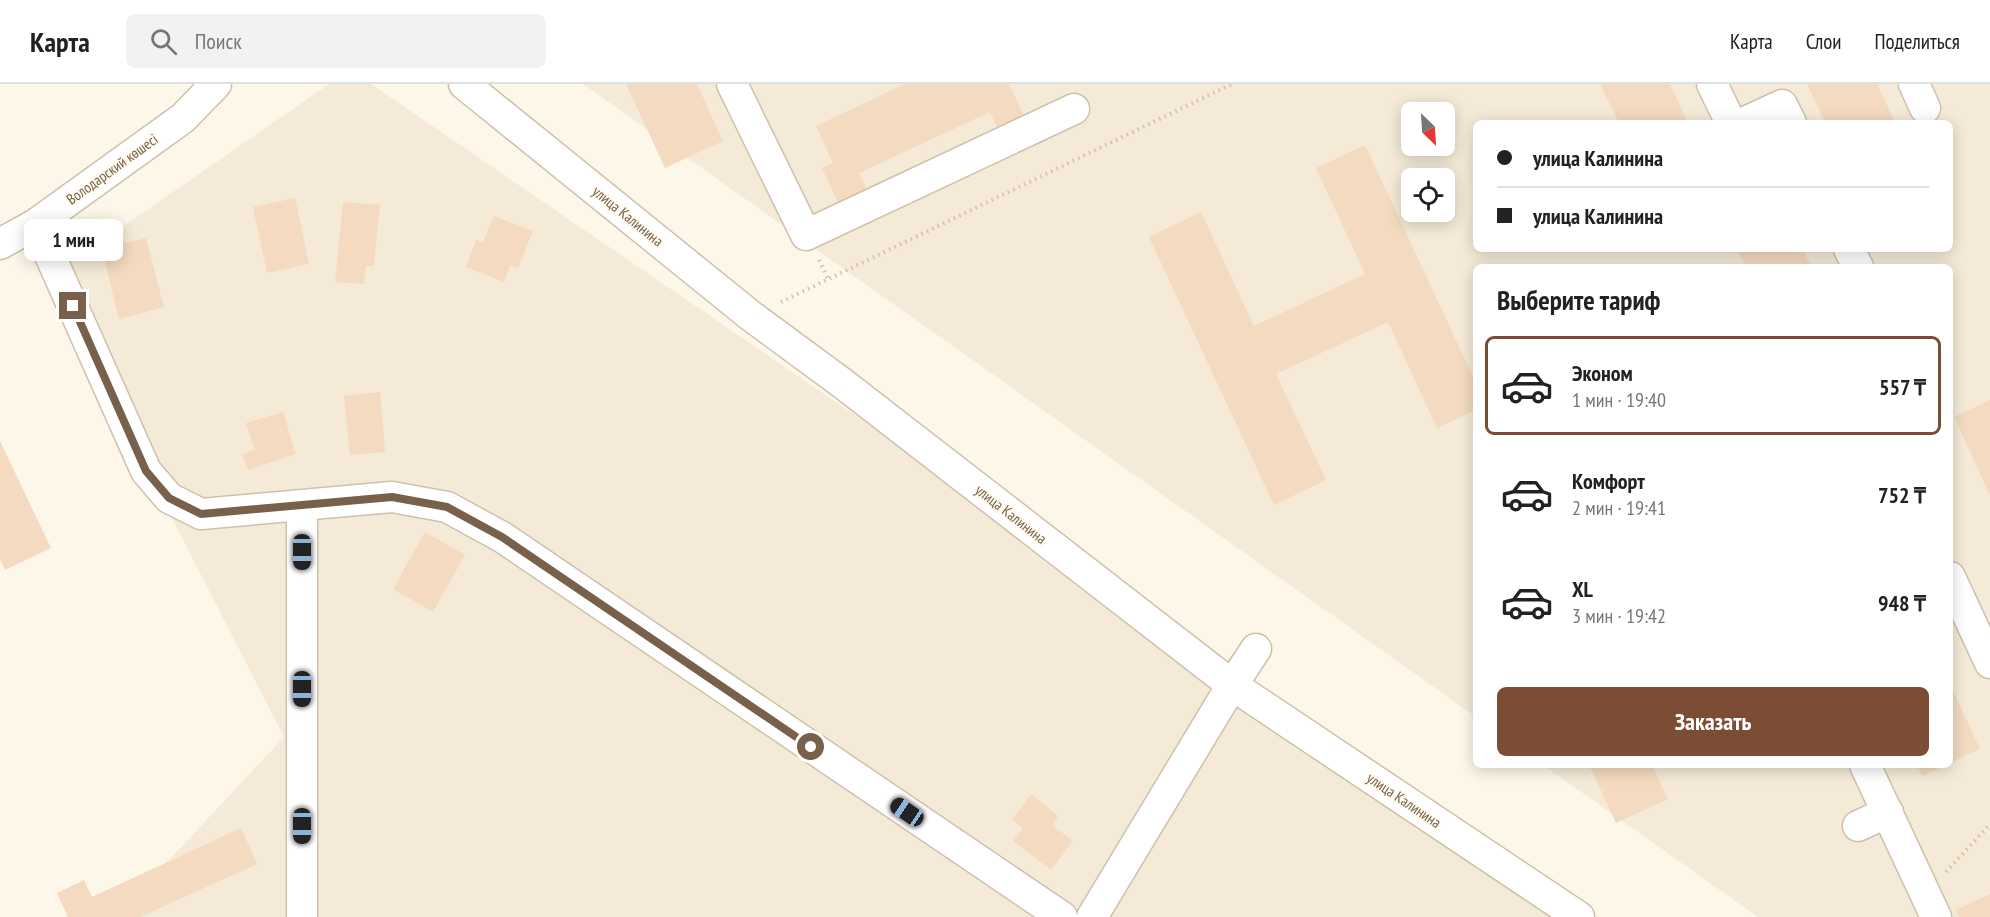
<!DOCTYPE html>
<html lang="ru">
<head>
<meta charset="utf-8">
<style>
	body { margin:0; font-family:"PT Sans Narrow",sans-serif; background:#f2f2f2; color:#222; height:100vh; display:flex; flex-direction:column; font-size:22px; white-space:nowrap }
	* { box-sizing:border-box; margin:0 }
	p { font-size:20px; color:#767676 }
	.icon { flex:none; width:33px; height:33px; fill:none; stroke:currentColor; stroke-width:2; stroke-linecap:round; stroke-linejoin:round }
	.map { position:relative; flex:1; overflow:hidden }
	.panel { position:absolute; left:1473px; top:180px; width:480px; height:504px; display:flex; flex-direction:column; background:#fff; border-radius:9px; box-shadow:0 3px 15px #0003 }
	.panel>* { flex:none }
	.top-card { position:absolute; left:1473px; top:36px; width:480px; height:132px; border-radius:9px; box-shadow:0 3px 15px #0003; display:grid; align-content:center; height:132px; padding:0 24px; background:#fff }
	.needle { width:39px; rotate:155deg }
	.buttons { position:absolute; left:1401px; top:18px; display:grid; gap:12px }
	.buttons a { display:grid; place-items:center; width:54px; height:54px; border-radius:9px; background:#fff; box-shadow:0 3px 15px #0003; font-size:30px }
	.end { position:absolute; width:27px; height:27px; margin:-14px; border:8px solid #78604b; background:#fff; box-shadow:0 0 0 3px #fff }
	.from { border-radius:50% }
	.bubble { position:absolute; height:42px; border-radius:9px; background:#fff; box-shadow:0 3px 15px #0003; font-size:20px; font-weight:600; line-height:42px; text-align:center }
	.car { position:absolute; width:18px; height:36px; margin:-18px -9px; border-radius:8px; box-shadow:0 0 4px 2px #0007; background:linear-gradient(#222 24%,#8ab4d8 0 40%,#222 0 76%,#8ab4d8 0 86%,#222 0) }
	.top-card b { display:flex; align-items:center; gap:21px; height:57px; font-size:22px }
	.top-card b+b { border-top:2px solid #e0e0e0 }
	.top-card i { width:15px; height:15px; background:#222 }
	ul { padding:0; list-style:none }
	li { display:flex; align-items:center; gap:18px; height:99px; margin:0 12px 9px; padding:0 12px; border:3px solid transparent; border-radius:9px }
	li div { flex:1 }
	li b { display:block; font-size:22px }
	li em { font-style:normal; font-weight:600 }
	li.on { border-color:#7b4d35 }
	li>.icon { width:54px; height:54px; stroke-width:1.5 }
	h2 { padding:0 24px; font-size:27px; line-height:72px }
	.action { display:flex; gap:12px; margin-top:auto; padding:12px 24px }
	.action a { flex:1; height:69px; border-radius:9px; background:#7b4d35; color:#fff; font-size:24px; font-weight:600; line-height:69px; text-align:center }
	header { display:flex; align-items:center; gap:36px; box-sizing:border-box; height:84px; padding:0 30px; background:#fff; border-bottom:2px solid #e0e0e0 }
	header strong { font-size:28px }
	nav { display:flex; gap:33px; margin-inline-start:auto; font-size:21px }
	.search { width:420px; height:54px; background:#f2f2f2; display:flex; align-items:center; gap:15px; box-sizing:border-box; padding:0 21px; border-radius:9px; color:#767676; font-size:22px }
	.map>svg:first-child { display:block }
	.residential { fill:#f5ead7; fill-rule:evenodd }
	.building { fill:#f3dac0 }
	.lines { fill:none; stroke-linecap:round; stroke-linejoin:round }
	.minor-casing { stroke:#cfc0ad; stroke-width:33 }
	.path { stroke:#d8bda2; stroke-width:4; stroke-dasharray:1.5 4.5; stroke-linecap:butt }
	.minor { stroke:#fff; stroke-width:30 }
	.route { stroke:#78604b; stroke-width:8 }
	.labels { text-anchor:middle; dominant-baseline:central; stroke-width:4.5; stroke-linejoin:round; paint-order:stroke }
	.street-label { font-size:15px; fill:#78604b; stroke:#fffbf0 }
</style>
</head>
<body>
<header>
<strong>Карта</strong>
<div class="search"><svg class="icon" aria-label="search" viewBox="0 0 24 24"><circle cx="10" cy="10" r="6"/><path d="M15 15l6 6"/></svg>Поиск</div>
<nav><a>Карта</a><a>Слои</a><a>Поделиться</a></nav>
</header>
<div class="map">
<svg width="1990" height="833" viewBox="0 0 1990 833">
	<rect width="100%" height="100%" fill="#fdf7e9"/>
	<path class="residential" d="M329,0H371L1589,833H116L284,653L49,194Z
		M583,0H1990V833H1758L1543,681H1950V183H1476V633ZM1412,28H1444V62H1412ZM1476,39H1950V165H1476ZM1412,94H1444V128H1412Z"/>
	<path class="building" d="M626,0H697L723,57L665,84Z
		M905,0H1009L1026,36L1000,49L990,28L859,89L869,111L841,125L822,84L833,79L816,42Z
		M1600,0H1670L1688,39H1619Z
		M1807,0H1877L1895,38L1825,39Z
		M1365,61L1476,299V326L1437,344L1388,238L1276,290L1326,396L1274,421L1149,153L1201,128L1254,242L1365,190L1316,84Z
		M295,114L309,180L267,189L253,123Z
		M343,118L380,121L374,182H366L364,200L335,198Z
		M494,132L533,147L518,184L510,182L504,198L466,183L476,156L483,158Z
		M146,154L164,223L119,235L102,165Z
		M1737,165H1803L1811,183H1745Z
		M380,308L385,368L350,371L344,312Z
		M1990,316V411L1954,333Z
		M283,328L296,370L248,386L242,370L255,366L246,339Z
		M0,357L51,464L5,486L0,475Z
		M425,448L465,471L433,528L393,505Z
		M1950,600L1980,665L1950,679Z
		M1589,681H1652L1668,715L1616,739Z
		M1917,681H1945L1922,692Z
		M1031,710L1058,732L1052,741L1073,757L1051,786L1013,757L1023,744L1012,736Z
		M241,744L257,780L140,833H68L57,809L84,796L92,813Z
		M1990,810V833H1959L1956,826Z"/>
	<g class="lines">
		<g class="minor-casing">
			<path id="minor" d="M464,0L751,232L842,299L1232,601L1579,833
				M732,0L806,151L1074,25
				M1712,0L1731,39
				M1914,0L1925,24
				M1743,39L1782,21L1791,39
				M36,140L146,387L169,414L201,430L392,413L447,423L502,453L1062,833
				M0,160L36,140L183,34L216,0
				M1849,165L1858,183
				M1950,493L1990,579
				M1865,681L1936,833
				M1858,742L1888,728
				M302,833V422
				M1092,833L1232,601L1256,565"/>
		</g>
		<path class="path" d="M819,176L828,195
			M781,218L1232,0
			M1946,788L1990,740"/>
		<use href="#minor" class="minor"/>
	</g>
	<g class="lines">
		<path class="route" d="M73,222L146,387L169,414L201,430L392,413L447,423L502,453L811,663"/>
	</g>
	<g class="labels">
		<g class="street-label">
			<text transform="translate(112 85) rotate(-36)">Володарский көшесі</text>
			<text transform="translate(628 132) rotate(39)">улица Калинина</text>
			<text transform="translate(1011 430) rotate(38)">улица Калинина</text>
			<text transform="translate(1404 716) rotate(34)">улица Калинина</text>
		</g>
	</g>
</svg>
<div class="buttons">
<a><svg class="needle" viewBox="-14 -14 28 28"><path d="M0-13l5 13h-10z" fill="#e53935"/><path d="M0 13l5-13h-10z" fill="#767676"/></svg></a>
<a><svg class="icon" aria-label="locate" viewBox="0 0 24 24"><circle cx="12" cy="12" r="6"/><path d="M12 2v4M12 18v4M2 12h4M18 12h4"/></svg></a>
</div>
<i class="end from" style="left:811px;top:663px"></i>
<i class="end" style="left:73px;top:222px"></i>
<div class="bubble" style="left:24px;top:135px;width:99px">1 мин</div>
<i class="car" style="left:302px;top:468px;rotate:180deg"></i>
<i class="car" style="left:302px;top:605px;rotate:180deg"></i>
<i class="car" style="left:907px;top:728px;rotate:304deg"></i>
<i class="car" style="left:302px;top:742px;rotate:180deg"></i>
<div class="top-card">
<b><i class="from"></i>улица Калинина</b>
<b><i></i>улица Калинина</b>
</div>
<section class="panel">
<h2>Выберите тариф</h2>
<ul>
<li class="on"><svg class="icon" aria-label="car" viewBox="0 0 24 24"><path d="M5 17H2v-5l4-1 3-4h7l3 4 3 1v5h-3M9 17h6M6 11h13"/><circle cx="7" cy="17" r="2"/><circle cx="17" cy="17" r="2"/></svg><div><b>Эконом</b><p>1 мин · 19:40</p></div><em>557 ₸</em></li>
<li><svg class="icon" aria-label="car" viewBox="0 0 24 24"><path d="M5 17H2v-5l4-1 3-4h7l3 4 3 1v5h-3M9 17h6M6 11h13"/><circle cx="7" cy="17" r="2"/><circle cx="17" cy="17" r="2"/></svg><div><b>Комфорт</b><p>2 мин · 19:41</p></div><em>752 ₸</em></li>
<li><svg class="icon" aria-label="car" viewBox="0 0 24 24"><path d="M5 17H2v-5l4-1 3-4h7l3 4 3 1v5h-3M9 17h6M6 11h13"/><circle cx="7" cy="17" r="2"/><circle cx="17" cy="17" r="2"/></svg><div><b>XL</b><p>3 мин · 19:42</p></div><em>948 ₸</em></li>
</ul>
<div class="action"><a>Заказать</a></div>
</section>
</div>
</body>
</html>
